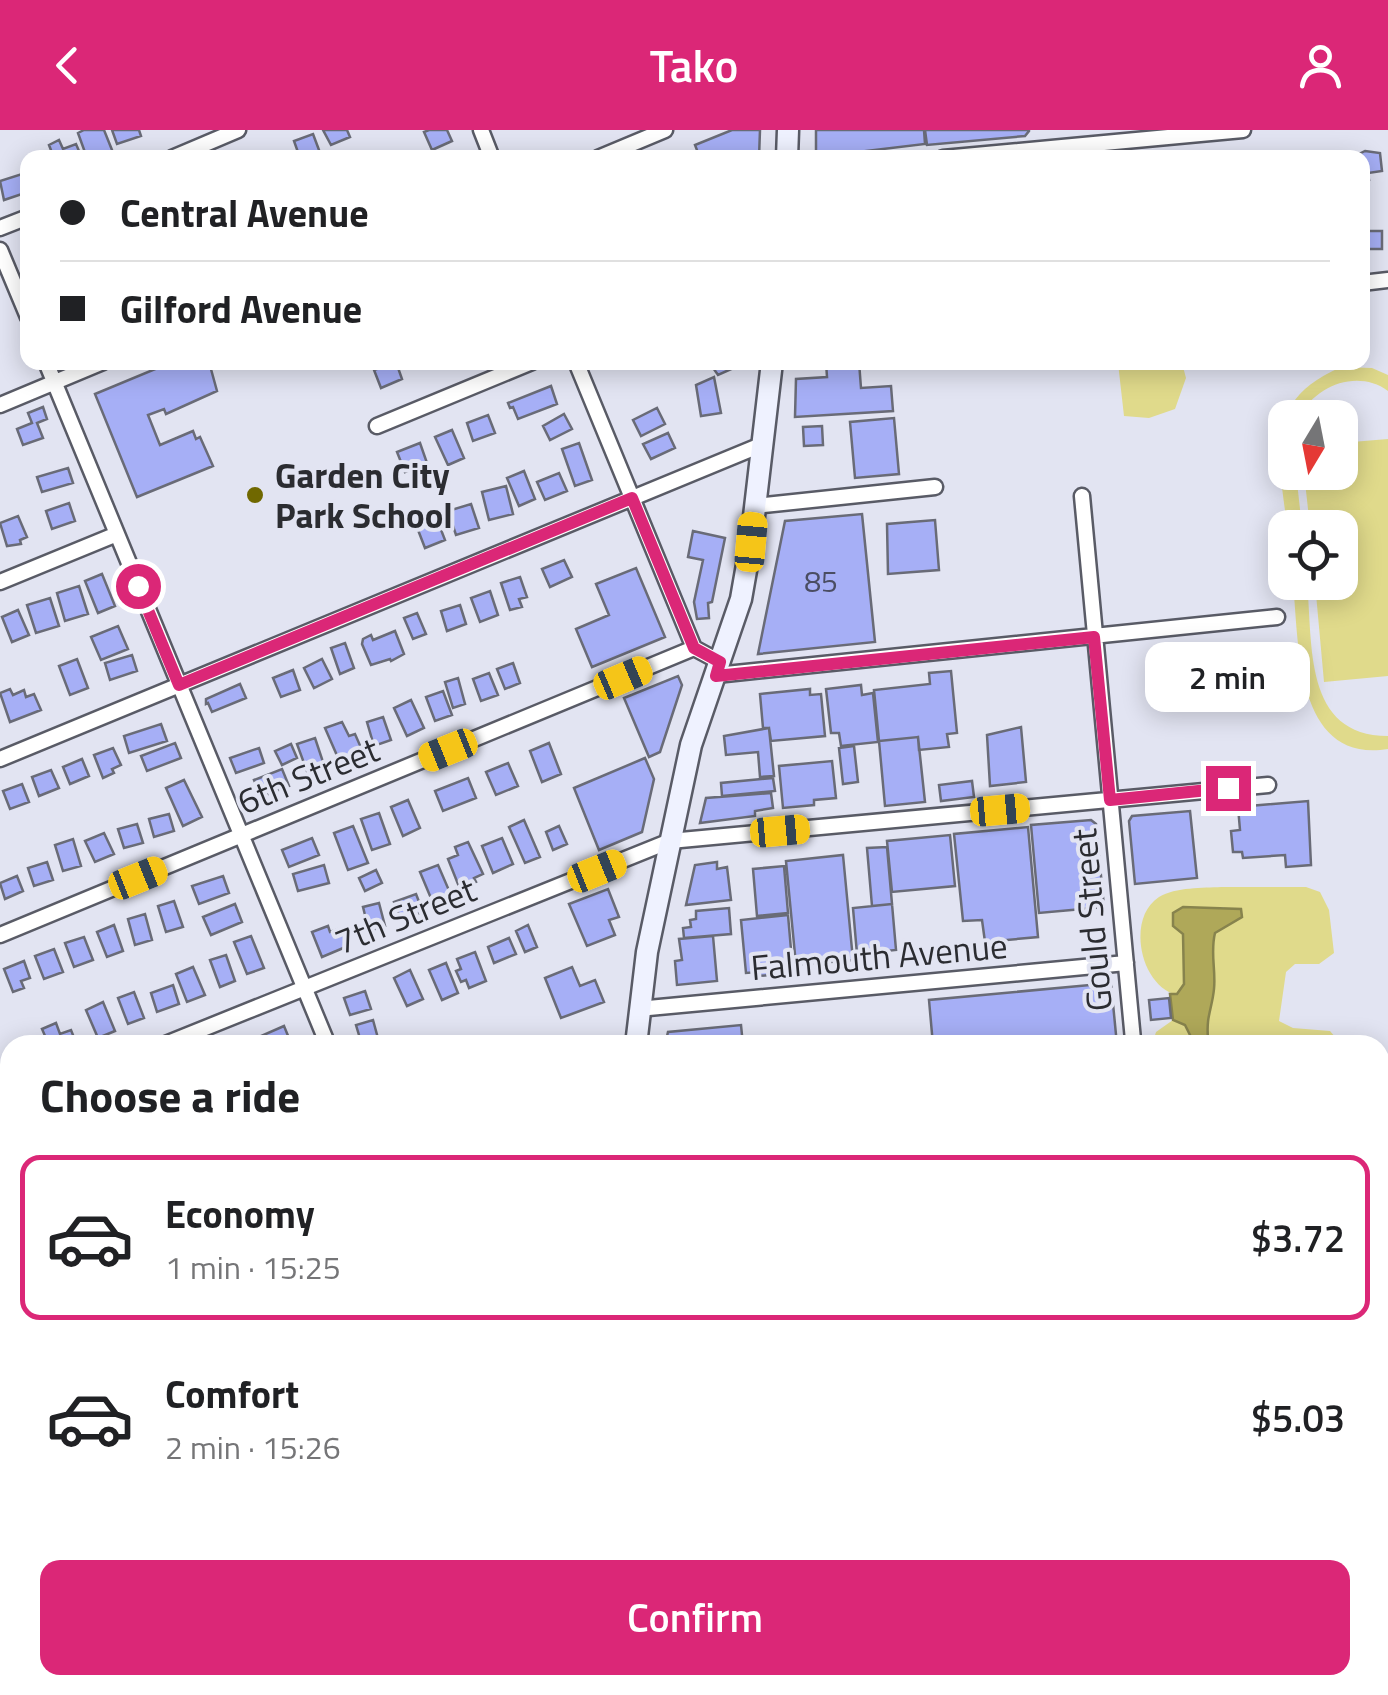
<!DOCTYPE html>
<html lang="en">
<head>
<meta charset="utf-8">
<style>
	body { margin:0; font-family:"Titillium Web",sans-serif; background:#f6f6f6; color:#202124; height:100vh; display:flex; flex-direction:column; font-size:38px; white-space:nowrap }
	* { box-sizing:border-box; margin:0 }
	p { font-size:32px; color:#757577 }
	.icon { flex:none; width:55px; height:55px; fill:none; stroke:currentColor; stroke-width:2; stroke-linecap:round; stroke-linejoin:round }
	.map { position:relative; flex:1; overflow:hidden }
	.drawer { position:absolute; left:0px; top:905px; width:1390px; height:660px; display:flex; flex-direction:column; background:#fff; border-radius:30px 30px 0 0; box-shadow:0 5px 25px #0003 }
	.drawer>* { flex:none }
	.guide { position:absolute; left:20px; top:20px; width:1350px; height:220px; border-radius:20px; box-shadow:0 5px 25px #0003; display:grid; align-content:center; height:220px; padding:0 40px; background:#fff }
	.needle { width:65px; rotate:190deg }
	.buttons { position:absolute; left:1268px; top:270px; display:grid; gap:20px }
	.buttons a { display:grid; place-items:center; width:90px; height:90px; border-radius:20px; background:#fff; box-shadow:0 5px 25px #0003; font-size:50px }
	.end { position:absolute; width:45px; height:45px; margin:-22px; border:12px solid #db2777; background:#fff; box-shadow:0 0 0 5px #fff }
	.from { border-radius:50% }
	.bubble { position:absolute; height:70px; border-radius:20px; background:#fff; box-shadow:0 5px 25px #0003; font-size:32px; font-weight:600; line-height:70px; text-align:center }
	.car { position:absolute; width:30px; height:60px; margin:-30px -15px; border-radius:12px; box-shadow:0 0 8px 2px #0007; background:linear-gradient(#f5c518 24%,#345 0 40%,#f5c518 0 76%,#345 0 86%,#f5c518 0) }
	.guide b { display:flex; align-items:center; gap:35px; height:95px; font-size:38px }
	.guide b+b { border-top:2px solid #e0e0e0 }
	.guide i { width:25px; height:25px; background:#202124 }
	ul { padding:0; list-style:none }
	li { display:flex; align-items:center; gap:30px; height:165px; margin:0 20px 15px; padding:0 20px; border:5px solid transparent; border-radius:20px }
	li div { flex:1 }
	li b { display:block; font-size:38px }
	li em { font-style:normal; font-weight:600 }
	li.active { border-color:#db2777 }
	li>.icon { width:90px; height:90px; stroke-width:1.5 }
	h2 { padding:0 40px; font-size:45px; line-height:120px }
	.action { display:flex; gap:20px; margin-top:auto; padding:20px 40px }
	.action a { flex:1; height:115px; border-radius:20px; background:#db2777; color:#fff; font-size:40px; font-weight:600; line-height:115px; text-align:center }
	header { display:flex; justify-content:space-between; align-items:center; height:130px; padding:0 40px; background:#db2777; color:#fff; font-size:45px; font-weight:600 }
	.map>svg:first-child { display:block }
	.green { fill:#e0da8b }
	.water { fill:#afa859; stroke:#87834d; stroke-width:2.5 }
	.building { fill:#a6aff6; stroke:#696b77; stroke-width:2.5 }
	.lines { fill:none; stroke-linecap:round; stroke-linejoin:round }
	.street-casing { stroke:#595b66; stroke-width:19 }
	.secondary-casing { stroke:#595b66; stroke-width:25 }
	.street { stroke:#fff; stroke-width:14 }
	.secondary { stroke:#eff2ff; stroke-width:20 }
	.route { stroke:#db2777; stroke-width:12 }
	.poi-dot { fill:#706800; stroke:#e2e4f2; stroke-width:4 }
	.labels { text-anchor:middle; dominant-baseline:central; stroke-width:8; stroke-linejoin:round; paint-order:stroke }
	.number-label { font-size:30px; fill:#4a4d62 }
	.poi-label { font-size:35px; font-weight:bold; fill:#2b2c31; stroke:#e2e4f2; text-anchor:start }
	.street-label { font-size:35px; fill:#2b2c31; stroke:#e2e4f2 }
</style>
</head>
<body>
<header><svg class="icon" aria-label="back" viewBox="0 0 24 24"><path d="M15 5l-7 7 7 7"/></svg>Tako<svg class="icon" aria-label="person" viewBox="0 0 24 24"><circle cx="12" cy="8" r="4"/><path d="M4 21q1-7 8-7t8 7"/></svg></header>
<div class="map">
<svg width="1388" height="1565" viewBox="0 0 1388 1565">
	<rect width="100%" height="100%" fill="#e2e4f2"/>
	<path class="green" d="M1118,233H1182L1186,248L1175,279L1149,288L1124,286Z
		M1341,237L1372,238L1388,245V261C1358,239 1315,255 1300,287L1285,288V342L1296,343L1302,397H1287C1279,325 1261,272 1341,237Z
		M1388,309V546L1324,552L1315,453L1340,452V398L1310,397L1304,343L1340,342V313Z
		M1293,453H1307C1313,514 1303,606 1388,606V619C1295,634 1299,513 1293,453Z
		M1221,757H1306L1320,762L1329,780L1334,823L1319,834H1295L1286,842L1279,891L1293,898L1330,901L1342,915H1152L1156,902L1173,890L1208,907L1206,890L1214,860L1210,821L1224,777H1183L1184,855L1177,865C1140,856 1126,788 1159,767C1176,757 1203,758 1221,757Z
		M1388,957V1565H799L796,1555H1380V958Z"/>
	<path class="water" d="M1183,777L1241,779L1242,787L1215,803C1210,823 1216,839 1214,859C1212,879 1206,886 1208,908L1193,911L1185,895L1173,890L1170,864H1177L1184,854L1183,804L1173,796V783Z"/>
	<path class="building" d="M84,0H104L112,20L99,27L87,28L78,3Z
		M112,0H139L141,6L117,14Z
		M323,0H347L350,7L331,15Z
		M429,0H447L452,11L432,20L424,2Z
		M732,0H760L759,28H700L695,15Z
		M816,0H924L925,14L816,27Z
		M925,0H1029V1L1025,6L927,15Z
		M313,4L322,28H300L294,11Z
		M59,10L63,19L76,14L82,28H54L49,15Z
		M1365,21L1380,23L1382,41L1368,43L1369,50L1362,51V28L1357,25Z
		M22,44L28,62L4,70L0,51Z
		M1362,101H1382V119H1362Z
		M172,232H209L217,261L166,284L164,279L148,285L160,315L193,301L196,309L200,307L213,336L137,367L95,264Z
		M396,232L402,249L381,258L374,240Z
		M709,232H747L718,245Z
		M826,232H859L861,258L891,256L893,281L795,287L796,249L827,247Z
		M714,247L721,283L701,286L696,255Z
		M551,256L557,274L518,289L513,277L510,278L508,273Z
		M43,277L47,289L37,293L43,308L23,315L17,299L32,293L28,283Z
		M657,278L665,294L641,306L633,290Z
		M564,284L572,299L550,310L543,296Z
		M488,285L495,303L473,311L467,293Z
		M894,288L899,344L855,348L850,292Z
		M822,296L823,315L804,316L803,297Z
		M452,300L464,328L448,335L435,307Z
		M668,303L675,318L651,329L643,314Z
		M420,313L427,333L405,342L397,322Z
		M579,313L592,350L575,356L562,319Z
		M68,338L73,353L42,362L37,347Z
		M524,341L535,369L519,376L507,348Z
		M559,343L567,361L545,370L537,352Z
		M506,356L513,384L489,390L482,362Z
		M69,373L75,391L52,399L46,381Z
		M471,374L479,398L456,405L448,381Z
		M433,379L445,410L425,418L413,387Z
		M862,384L875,512L758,524L785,391Z
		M18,386L27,407L20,410L21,414L7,416L0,393Z
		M935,390L939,440L888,444L887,394Z
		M693,401L725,408L712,472L708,473L709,488L697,489L694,472L703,430L688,427Z
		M564,430L572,447L550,457L542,439Z
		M636,438L665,507L592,537L576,499L609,485L596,454Z
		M102,444L115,476L98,483L85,451Z
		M520,447L527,467L519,469L522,477L510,480L501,453Z
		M79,456L88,484L65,491L57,463Z
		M490,461L498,485L480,492L471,468Z
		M50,468L59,496L36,503L27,475Z
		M460,475L466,494L447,501L441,481Z
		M18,480L29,505L12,512L2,487Z
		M417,483L426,504L413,509L404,488Z
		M118,496L128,519L101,530L91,507Z
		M395,501L404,524L391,531L390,529L371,535L362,514L363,509L371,505L373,510Z
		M345,513L354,538L340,544L331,518Z
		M132,525L137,541L110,550L105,533Z
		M77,529L88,558L70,565L59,536Z
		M322,529L332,549L314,558L304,538Z
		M513,533L520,553L505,559L497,539Z
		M293,540L300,560L281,567L273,548Z
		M951,541L957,603L947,604L949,617L919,620L918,607L879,611L874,560L930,554L929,543Z
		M489,543L498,565L481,571L473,549Z
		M678,546L682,555L660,622L649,627L624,568Z
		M458,548L465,574L453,578L445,552Z
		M240,554L246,568L212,582L208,573L206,574V569Z
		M861,555L862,565L873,563L878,612L841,616L839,603H831L826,559Z
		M10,559L13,565L24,560L26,567L34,564L41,580L10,592L0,563Z
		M810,559V565L821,564L825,606L771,611L769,598H763L760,564Z
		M443,561L452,585L435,591L426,567Z
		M411,570L424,598L407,606L394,578Z
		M383,587L391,610L374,616L367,592Z
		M342,592L349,606L355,604L362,620L339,630L325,598Z
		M161,594L167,611L129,623L124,606Z
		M1021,597L1026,652L990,656L987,605Z
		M769,598L774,646L760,647L758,622L726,625L724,606Z
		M918,607L925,672L885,676L879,611Z
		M315,608L325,638L308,644L297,614Z
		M175,613L181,628L147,641L141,626Z
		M549,613L561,644L542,652L530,621Z
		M291,614L297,628L282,635L275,621Z
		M854,616L858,652L843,654L839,618Z
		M113,618L121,635L112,639L114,643L103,648L94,625Z
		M259,618L264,633L236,643L230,628Z
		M645,628L654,649L642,702L599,720L574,658Z
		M82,629L89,646L70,654L63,637Z
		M832,631L836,668L814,670V675L783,678L779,636Z
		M508,633L518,656L496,665L486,642Z
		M282,639L289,656L261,667L254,650Z
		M51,640L59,658L39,666L32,647Z
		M468,648L476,668L443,681L435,661Z
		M773,648L775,661L722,666L721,653Z
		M184,650L202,687L183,696L166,658Z
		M972,651L974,667L941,671L939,655Z
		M22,654L29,672L10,679L3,661Z
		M771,663L773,678L755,681V686L700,693L706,668Z
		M408,670L420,698L403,706L391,677Z
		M1308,671L1311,735L1286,737L1285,725L1243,728L1242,722H1233L1231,701L1240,700L1238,677Z
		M1190,681L1197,748L1135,754L1129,691L1132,686Z
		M379,683L390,714L372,720L361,689Z
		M169,684L174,701L154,707L149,689Z
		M524,690L540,727L525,733L509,697Z
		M1091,690L1096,694L1104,777L1039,783L1031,695Z
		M137,694L143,713L124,718L118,699Z
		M353,696L368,733L348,740L334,703Z
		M559,696L567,714L553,720L546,702Z
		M1028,697L1038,807L985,812L982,790L963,791L954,704Z
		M104,703L114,724L95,732L85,711Z
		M950,705L955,756L892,762L887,711Z
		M312,708L319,725L289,737L282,720Z
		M502,708L513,734L493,743L482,716Z
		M73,709L81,736L63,741L55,715Z
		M468,712L483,744L474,748L476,752L460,759L448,729L458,725L455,717Z
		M887,717L892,774L872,776L867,718Z
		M843,725L853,830L796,835L786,731Z
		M47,732L53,750L34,756L28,738Z
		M717,732V739L727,737L731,770L686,775L695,735Z
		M324,735L329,753L298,761L293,744Z
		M438,735L451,765L433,773L420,742Z
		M784,736L788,783L757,786L753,739Z
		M376,740L382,753L365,761L359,748Z
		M17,746L23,761L5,769L0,753Z
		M223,746L229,763L199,774L192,756Z
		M608,759L619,787L609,790L615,805L587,816L569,774Z
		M416,764L423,782L401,790L394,772Z
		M174,771L183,797L166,802L158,776Z
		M379,773L385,796L369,801L363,777Z
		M235,774L242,792L211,805L203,787Z
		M892,774L896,820L857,824L853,778Z
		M729,778L731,804L684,808L683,798L691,797L690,790L696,789V781Z
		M145,784L152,810L135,815L128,789Z
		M788,785L793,843L759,846L758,842L746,843L741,790Z
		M114,795L123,821L107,827L97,802Z
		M528,795L537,817L525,822L516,801Z
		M328,796L330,802L341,798L348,816L322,827L312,802Z
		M251,806L264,838L247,844L234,812Z
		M713,806L717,851L677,855L675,831L682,830L679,809Z
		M84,807L93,830L74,837L65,813Z
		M509,808L516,824L494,833L488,817Z
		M54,819L63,842L44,849L35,826Z
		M475,822L486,851L469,858L466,850L461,852L456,841L461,839L457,829Z
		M226,825L235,851L220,857L210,830Z
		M24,831L30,848L21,851L24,858L13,862L4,839Z
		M446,833L458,863L442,870L429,840Z
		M193,837L205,865L187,872L176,844Z
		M572,837L580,856L595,850L604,872L561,888L545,848Z
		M410,840L423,869L407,876L394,848Z
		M1111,853L1117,915H933L929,870Z
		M173,855L179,874L157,882L151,863Z
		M365,861L371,879L350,885L344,868Z
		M134,862L144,888L128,894L118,868Z
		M1169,868L1171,888L1151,890L1149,870Z
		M103,872L115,901L98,908L86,880Z
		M373,890L379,912L362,915L356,895Z
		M56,893L60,904L71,900L77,915H49L42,899Z
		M741,895L743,915H665L668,902Z
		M284,896L291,913L246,915L245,913Z
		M7,1390L10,1417L0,1421V1393Z
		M306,1555H332L336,1565H290L288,1560Z
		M674,1555H731L732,1565H674Z"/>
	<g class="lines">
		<g class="street-casing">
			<path id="street" d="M481,0L492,28
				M172,28L238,0
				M598,28L665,0
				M943,28L1243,0
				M0,98L28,87
				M0,120L28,187
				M1362,153L1388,150
				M46,232L328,915
				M576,232L694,518L720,532
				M0,275L103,232
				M377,296L532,232
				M1082,366L1133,910
				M755,376L935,357
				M0,452L117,404
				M716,545L1277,487
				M0,629L761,315
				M0,805L694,518
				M638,879L1126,833
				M163,915L670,711L1268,655
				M1380,977L1388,976
				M0,982L10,978
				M0,1233L10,1245
				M0,1460L10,1456
				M146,1555L149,1565
				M398,1555L401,1565"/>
		</g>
		<g class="secondary-casing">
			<path id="secondary" d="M787,28L788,0
				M636,915L647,822L691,615L741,469L751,412L772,232
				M604,1565L605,1555"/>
		</g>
		<use href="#street" class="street"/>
		<use href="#secondary" class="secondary"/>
	</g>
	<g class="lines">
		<path class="route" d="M138,456L179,555L632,368L694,518L720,532L716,546L1094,507L1110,670L1228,658"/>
	</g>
	<circle class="poi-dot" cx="255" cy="365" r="10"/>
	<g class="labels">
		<g class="number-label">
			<text x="821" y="451">85</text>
		</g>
		<g class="poi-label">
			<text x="275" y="345">Garden City<tspan x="275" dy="40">Park School</tspan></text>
		</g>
		<g class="street-label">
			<text transform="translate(308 645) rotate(-22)">6th Street</text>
			<text transform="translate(405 785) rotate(-22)">7th Street</text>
			<text transform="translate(1091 790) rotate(-95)">Gould Street</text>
			<text transform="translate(879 826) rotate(-5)">Falmouth Avenue</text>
		</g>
	</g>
</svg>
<div class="buttons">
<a><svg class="needle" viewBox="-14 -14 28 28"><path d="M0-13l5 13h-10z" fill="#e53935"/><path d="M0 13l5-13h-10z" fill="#757577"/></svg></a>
<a><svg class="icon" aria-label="locate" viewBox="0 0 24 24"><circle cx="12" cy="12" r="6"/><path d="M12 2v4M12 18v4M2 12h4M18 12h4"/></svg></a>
</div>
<i class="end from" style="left:138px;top:456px"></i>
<i class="end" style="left:1228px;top:658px"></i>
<div class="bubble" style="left:1145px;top:512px;width:165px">2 min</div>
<i class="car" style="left:751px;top:412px;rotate:5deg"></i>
<i class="car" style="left:623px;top:548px;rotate:67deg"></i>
<i class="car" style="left:448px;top:620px;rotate:248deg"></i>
<i class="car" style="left:1000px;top:680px;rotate:85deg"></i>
<i class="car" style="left:780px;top:701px;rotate:85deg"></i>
<i class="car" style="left:597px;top:741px;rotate:68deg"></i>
<i class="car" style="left:138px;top:748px;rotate:68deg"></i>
<div class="guide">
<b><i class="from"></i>Central Avenue</b>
<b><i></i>Gilford Avenue</b>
</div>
<section class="drawer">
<h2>Choose a ride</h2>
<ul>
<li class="active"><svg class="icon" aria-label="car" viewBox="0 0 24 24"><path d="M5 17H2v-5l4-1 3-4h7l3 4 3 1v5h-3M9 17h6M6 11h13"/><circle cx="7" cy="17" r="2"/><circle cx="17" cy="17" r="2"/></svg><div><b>Economy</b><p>1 min · 15:25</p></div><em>$3.72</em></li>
<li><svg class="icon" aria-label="car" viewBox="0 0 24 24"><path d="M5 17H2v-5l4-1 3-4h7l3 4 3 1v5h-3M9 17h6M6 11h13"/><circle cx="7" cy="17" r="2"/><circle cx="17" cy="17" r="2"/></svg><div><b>Comfort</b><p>2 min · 15:26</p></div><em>$5.03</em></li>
</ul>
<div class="action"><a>Confirm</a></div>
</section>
</div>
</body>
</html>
